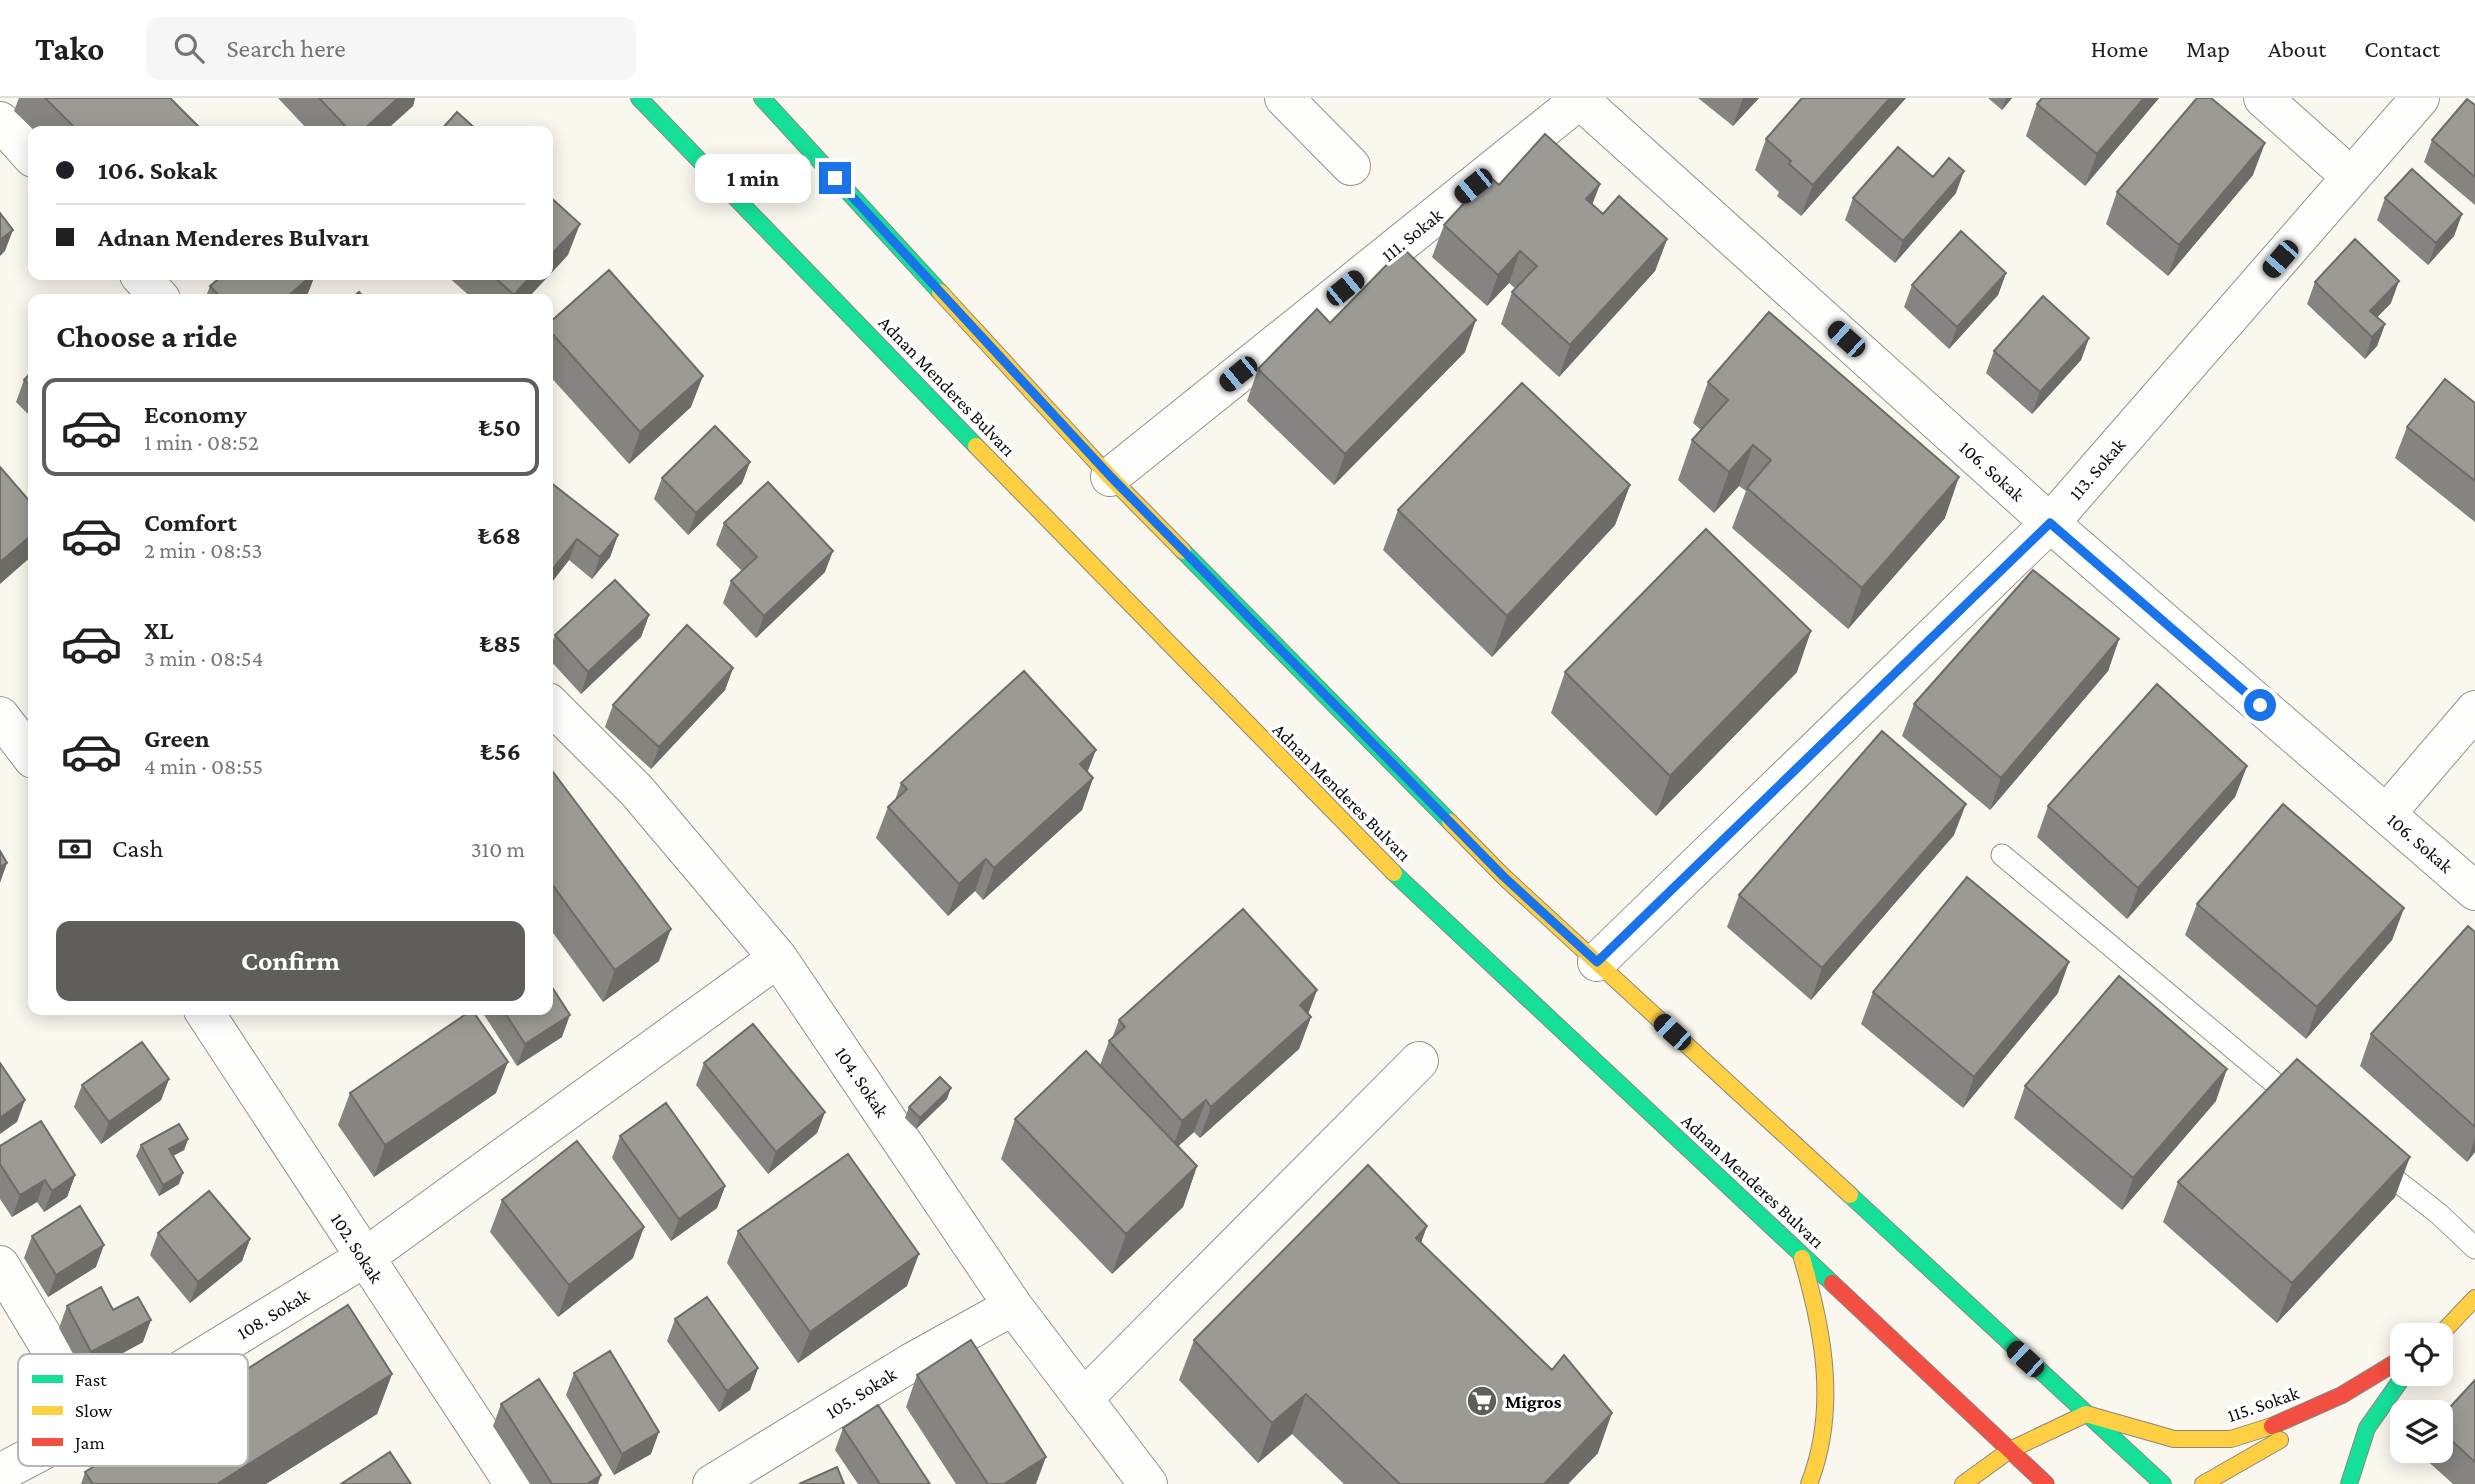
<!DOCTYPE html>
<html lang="en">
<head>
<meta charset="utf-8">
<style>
	body { margin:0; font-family:"Crimson Pro",serif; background:#f6f6f6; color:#202124; height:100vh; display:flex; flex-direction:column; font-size:26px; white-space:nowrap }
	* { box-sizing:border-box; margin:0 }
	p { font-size:23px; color:#757577 }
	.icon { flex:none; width:38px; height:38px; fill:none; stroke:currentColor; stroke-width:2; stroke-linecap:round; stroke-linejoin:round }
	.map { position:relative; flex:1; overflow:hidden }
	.details { position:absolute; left:28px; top:196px; width:525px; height:721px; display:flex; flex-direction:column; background:#fff; border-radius:14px; box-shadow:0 4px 18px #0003 }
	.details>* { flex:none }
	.banner { position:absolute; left:28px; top:28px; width:525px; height:154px; border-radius:14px; box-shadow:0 4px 18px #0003; display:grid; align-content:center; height:154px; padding:0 28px; background:#fff }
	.fabs { position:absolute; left:2390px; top:1225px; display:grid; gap:14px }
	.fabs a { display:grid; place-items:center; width:63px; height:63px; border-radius:14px; background:#fff; box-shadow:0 4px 18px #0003; font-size:35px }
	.end { position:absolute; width:32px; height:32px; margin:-16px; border:9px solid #1a73e8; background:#fff; box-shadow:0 0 0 4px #fff }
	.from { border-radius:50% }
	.bubble { position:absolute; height:49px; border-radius:14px; background:#fff; box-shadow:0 4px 18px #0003; font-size:23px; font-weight:700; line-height:49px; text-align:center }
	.car { position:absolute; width:21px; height:42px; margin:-21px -10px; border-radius:9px; box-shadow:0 0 5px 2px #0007; background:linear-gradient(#222 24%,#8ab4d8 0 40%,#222 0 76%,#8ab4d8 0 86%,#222 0) }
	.banner b { display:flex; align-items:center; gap:24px; height:66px; font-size:26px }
	.banner b+b { border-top:2px solid #e0e0e0 }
	.banner i { width:18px; height:18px; background:#202124 }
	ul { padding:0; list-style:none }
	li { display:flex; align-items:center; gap:21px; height:98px; margin:0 14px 10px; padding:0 14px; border:4px solid transparent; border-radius:14px }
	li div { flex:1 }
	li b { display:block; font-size:26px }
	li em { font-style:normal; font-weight:700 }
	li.current { border-color:#5f5e5b }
	li>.icon { width:63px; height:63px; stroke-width:1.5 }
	h2 { padding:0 28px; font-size:32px; line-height:84px }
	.pay { display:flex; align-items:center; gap:18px; height:77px; padding:0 28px; font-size:26px }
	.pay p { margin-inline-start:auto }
	.cta { display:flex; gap:14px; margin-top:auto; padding:14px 28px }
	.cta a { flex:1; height:80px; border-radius:14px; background:#5f5e5b; color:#fff; font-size:28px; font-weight:700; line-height:80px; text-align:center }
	header { display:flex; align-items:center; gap:42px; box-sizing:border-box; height:98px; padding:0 35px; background:#fff; border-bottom:2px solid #e0e0e0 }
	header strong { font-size:33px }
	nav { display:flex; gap:38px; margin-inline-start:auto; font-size:24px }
	.search { width:490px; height:63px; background:#f6f6f6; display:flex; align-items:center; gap:18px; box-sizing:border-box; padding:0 24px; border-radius:14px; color:#757577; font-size:26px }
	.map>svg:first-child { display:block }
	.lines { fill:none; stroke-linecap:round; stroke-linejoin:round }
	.lane-casing { stroke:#93918e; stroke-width:23 }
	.street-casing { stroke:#93918e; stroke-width:40 }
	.fast-casing { stroke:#898884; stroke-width:18 }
	.slow-casing { stroke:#898884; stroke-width:18 }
	.jam-casing { stroke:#898884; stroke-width:18 }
	.lane { stroke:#fefefd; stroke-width:21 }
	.street { stroke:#fefefd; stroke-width:38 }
	.fast { stroke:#16e098; stroke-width:16 }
	.slow { stroke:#ffcf43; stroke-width:16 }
	.jam { stroke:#f24e42; stroke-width:16 }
	.wall { fill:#868480 }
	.shaded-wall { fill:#6d6c68 }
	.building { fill:#9c9a95; stroke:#6d6c68; stroke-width:2 }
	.route { stroke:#1a73e8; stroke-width:9 }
	.labels { text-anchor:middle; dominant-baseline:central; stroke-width:7; stroke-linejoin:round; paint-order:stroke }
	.street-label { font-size:19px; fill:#0b0b0b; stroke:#fff }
	.poi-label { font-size:19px; font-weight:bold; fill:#0b0b0b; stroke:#fff; text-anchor:start }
	.key { fill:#fff; stroke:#b6b6b6; stroke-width:2 }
	.key-label { font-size:19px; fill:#0b0b0b }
</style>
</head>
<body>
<header>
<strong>Tako</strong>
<div class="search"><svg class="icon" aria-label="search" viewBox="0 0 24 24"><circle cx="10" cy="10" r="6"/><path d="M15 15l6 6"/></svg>Search here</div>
<nav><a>Home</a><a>Map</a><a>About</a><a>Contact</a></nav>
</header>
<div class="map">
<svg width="2475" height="1386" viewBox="0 0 2475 1386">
	<rect width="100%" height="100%" fill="#faf7ef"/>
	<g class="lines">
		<g class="lane-casing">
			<path id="lane" d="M2002,757L2296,1003
				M2378,1068L2439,1116L2475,1150"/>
		</g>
		<g class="street-casing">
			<path id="street" d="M1284,0L1351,68
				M2263,0L2351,79
				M1580,2L2050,425L2475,793
				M0,23L33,60
				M139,177L161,201
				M1110,379L1582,0
				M548,604L637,693L778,860L1013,1208L1148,1386
				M0,618L33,661
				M2386,716L2475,612
				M1597,864L2050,425L2420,0
				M203,912L514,1386
				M0,1167L95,1325
				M1083,1301L1419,963
				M0,1375L95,1325L364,1160L778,860
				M712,1386L912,1264L1013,1208"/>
		</g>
		<g class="fast-casing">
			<path id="fast" d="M639,0L976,348
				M762,0L940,194
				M1183,453L1450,724
				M1394,775L1832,1185
				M1850,1097L2163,1386
				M2349,1386L2367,1330L2405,1276"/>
		</g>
		<g class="slow-casing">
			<path id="slow" d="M940,194L1110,379L1183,453
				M976,348L1394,775
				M1450,724L1504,779L1850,1097
				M1802,1160C1824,1235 1838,1312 1809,1386
				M2440,1237L2475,1200
				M1963,1386L2010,1352L2086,1316L2174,1341H2231L2272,1328
				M2203,1386L2280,1342"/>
		</g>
		<g class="jam-casing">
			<path id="jam" d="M1832,1185L2046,1386
				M2272,1328L2342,1297L2403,1260"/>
		</g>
		<use href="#lane" class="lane"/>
		<use href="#street" class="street"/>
		<use href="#fast" class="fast"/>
		<use href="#slow" class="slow"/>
		<use href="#jam" class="jam"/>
	</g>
	<path class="wall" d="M19,0H170L203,33H35L14,13Z
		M278,0H415L413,8L385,33H309Z
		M1698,0H1759L1733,28Z
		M1802,0H1906L1801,118L1777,98L1779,94L1755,72L1766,41Z
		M1988,0H2012L2002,12Z
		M2159,0L2085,88L2026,38L2037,6Z
		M2475,7V107L2424,64L2432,42Z
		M2253,77L2168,178L2106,126L2117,94Z
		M1933,79L1956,95L1895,165L1845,122L1853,100Z
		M1600,86L1592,107L1603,116L1667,141L1655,173L1559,279L1501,226L1512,194L1516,191L1509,185L1487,208L1432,159L1444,127L1499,87Z
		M2385,100L2462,116L2454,138L2428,167L2377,122Z
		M568,157L527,201H473L446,177H548Z
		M2006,175L1998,197L1949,251L1904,209L1912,187Z
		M223,177H315L308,195L301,201H205L210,188Z
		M2315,184L2391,205L2377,219L2385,226L2377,248L2365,261L2307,206Z
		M1330,225L1465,254L1334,387L1247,303L1258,271Z
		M548,226L691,309L629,366L548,276Z
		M2089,240L2081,262L2032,316L1986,275L1994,253Z
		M33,272V321L16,304L24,282Z
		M1708,284L1945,420L1848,531L1732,430L1746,393L1739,388L1714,415L1678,382L1692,342L1701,332L1693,325Z
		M2475,305V424L2395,360L2407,329Z
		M750,364L742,385L688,437L654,401L662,380Z
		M548,387L618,437L610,459L592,481L569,462L548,489Z
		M1630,387L1615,427L1492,559L1383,452L1398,412Z
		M724,425L825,474L756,540L723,505L731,483L742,473L716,447Z
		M649,517L641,539L581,596L548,560V556L555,537Z
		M2119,541L2108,573L1990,712L1902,638L1914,606Z
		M733,570L725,592L651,671L605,629L613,607Z
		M1565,574H1797L1656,718L1551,615Z
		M2247,668L2235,699L2127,821L2037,739L2048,708Z
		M548,671L659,863L603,904L548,828Z
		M1088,674L1093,680L1082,712L983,802L975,793L948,818L876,740L888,709L895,702L901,685Z
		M1954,737L1811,902L1727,829L1739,797Z
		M2197,806L2404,810L2392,842L2306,941L2185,837Z
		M2475,834V1054L2467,1064L2360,968L2371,936Z
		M1317,892L1308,916L1311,919L1299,951L1200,1040L1194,1034L1178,1048L1197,1068L1183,1109L1112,1176L1001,1061L1015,1021L1100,967L1109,943L1112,940L1119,922Z
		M1873,894L2058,895L1963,1010L1861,926Z
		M481,912H548L562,939L517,968Z
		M704,965L825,1014L817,1035L768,1076L696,987Z
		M169,981L161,1002L101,1046L74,1009L82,987Z
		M2025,988L2216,1003L2122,1112L2014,1020Z
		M350,995H496L374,1079L338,1027Z
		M947,1001L916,1031L905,1020L909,1009Z
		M620,1038L725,1088L717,1110L671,1143L612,1060Z
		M188,1041L184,1052L173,1058L179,1086L159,1098L136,1058L141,1047Z
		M0,1048L75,1077L67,1099L44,1114L37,1104L12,1119L0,1101Z
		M2178,1084L2395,1099L2277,1225L2163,1124Z
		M502,1102L633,1160L558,1219L490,1134Z
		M1427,1128L1421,1145L1598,1355L1568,1386H1344L1292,1336L1258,1365L1179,1282L1194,1242Z
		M738,1133L907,1188L798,1265L727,1165Z
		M158,1135L250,1141L242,1163L190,1205L150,1157Z
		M32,1138L96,1169L48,1199L24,1160Z
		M67,1208L143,1244L84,1276L59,1230Z
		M675,1221L758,1270L750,1292L719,1314L667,1243Z
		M574,1275L651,1356L614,1377L566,1297Z
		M392,1276L377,1316L266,1386H81L85,1374Z
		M917,1277L1036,1386H956L906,1309Z
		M2475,1282V1386H2453L2423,1359L2425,1353H2441V1319Z
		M501,1306L598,1386H530L493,1328Z
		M843,1330L930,1386H858L835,1352Z"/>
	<path class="shaded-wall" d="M398,0H415L413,8L385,33H362Z
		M1743,0H1759L1733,28Z
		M1890,0H1906L1801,118L1813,87Z
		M2006,0H2012L2002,12Z
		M2144,0H2159L2085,88L2097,56Z
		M2265,45L2253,77L2168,178L2179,147Z
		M1964,73L1956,95L1895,165L1903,143Z
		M1600,86L1588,117L1586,101Z
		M2462,116L2454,138L2428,167L2436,145Z
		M580,126L568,157L527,201H512L514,197L532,177H548V160Z
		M13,132L5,153L0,158V142Z
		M1667,141L1655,173L1559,279L1570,247Z
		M1520,153L1509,185L1487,208L1498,177Z
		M2006,175L1998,197L1949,251L1957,229Z
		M312,177H315L308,195L301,201H285Z
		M2399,183L2391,205L2365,232L2370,213Z
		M1476,222L1465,254L1334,387L1345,356Z
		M2385,226L2377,248L2365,261L2372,239Z
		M2089,240L2081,262L2032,316L2040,294Z
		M703,278L691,309L629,366L640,334Z
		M1753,347L1739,388L1714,415L1729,374Z
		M750,364L742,385L688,437L696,415Z
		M1959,379L1945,420L1848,531L1862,490Z
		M1630,387L1615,427L1492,559L1507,518Z
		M33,436V457L0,486V464Z
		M618,437L610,459L592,481L600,459Z
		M577,441L569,462L548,489V477Z
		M833,453L825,474L756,540L764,518Z
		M649,517L641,539L581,596L588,574Z
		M1811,533L1797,574L1656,718L1670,678Z
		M2119,541L2108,573L1990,712L2001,680Z
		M733,570L725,592L651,671L659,649Z
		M1096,652L1084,683L1080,666Z
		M2247,668L2235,699L2127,821L2138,790Z
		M1093,680L1082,712L983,802L994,770Z
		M1966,706L1954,737L1811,902L1822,870Z
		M986,761L975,793L948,818L959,786Z
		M7,765L0,785V769Z
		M2404,810L2392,842L2306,941L2317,909Z
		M671,831L659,863L603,904L615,872Z
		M2069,864L2058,895L1963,1010L1974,979Z
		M1317,892L1305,924L1300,907Z
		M570,917L562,939L517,968L525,946Z
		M1311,919L1299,951L1200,1040L1211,1009Z
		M508,964L496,995L374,1079L385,1047Z
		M2227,971L2216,1003L2122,1112L2133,1080Z
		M169,981L161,1002L101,1046L109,1024Z
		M951,990L947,1001L916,1031L920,1020Z
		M25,1002L17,1024L0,1036V1020Z
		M1206,1002L1194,1034L1171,1055L1182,1023Z
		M825,1014L817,1035L768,1076L776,1054Z
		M2475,1040V1054L2467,1064Z
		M188,1041L184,1052L165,1062L169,1051Z
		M2410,1059L2395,1099L2277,1225L2292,1185Z
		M1197,1068L1183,1109L1112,1176L1126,1136Z
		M183,1075L179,1086L159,1098L163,1087Z
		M75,1077L67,1099L44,1114L52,1093Z
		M45,1082L37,1104L12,1119L20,1097Z
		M725,1088L717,1110L671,1143L679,1121Z
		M1427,1128L1412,1168L1416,1140Z
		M644,1129L633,1160L558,1219L569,1187Z
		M250,1141L242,1163L190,1205L198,1184Z
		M104,1147L96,1169L48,1199L56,1177Z
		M919,1156L907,1188L798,1265L810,1234Z
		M151,1222L143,1244L84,1276L91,1254Z
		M758,1270L750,1292L719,1314L727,1293Z
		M392,1276L377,1316L266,1386H217Z
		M1306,1296L1292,1336L1258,1365L1272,1325Z
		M1612,1315L1598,1355L1568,1386H1544Z
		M659,1334L651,1356L614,1377L622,1356Z
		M1046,1359L1036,1386H1004Z
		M601,1377L598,1386H587Z"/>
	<path class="building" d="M45,0H170L203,33H78Z
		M319,0H398L362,33H350Z
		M1802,0H1890L1813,87L1789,66L1791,63L1766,41Z
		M2042,0H2144L2097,56L2037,6Z
		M2197,0H2211L2265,45L2179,147L2117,94Z
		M2467,1L2475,7V79L2432,42Z
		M457,14L478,33H440Z
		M1545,36L1600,86L1586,101L1603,116L1619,98L1667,141L1570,247L1512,194L1537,168L1520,153L1498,177L1444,127L1489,78L1499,87Z
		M1898,49L1933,79L1949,60L1964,73L1903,143L1853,100Z
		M2412,71L2462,116L2436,145L2385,100Z
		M548,97L580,126L548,160Z
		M0,115L13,132L0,142Z
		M1961,133L2006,175L1957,229L1912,187Z
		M2355,141L2399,183L2370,213L2385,226L2372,239L2315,184Z
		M1403,150L1476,222L1345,356L1258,271L1317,211L1330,225Z
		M609,172L703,278L640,334L548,231V226Z
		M223,177H312L285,201H222L210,188Z
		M492,177H532L514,197Z
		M359,194L365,201H351Z
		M2043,198L2089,240L2040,294L1994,253Z
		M1769,214L1959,379L1862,490L1747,390L1771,362L1753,347L1729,374L1692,342L1728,302L1708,284Z
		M33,272V291L24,282Z
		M2445,281L2475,305V383L2407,329Z
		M1522,285L1630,387L1507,518L1398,412Z
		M715,328L750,364L696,415L662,380Z
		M0,369L33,407V436L0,464Z
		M550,384L618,437L600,459L577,441L548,477V387Z
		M768,384L833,453L764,518L731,483L757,459L724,425Z
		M1706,431L1811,533L1670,678L1565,574Z
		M2033,472L2119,541L2001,680L1914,606Z
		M615,482L649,517L588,574L555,537Z
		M687,527L733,570L659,649L613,607Z
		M1024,573L1096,652L1080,666L1093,680L994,770L986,761L959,786L888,709L907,691L901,685Z
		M2157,586L2247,668L2138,790L2048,708Z
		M1882,633L1966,706L1822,870L1739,797Z
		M550,670L671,831L615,872L548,781V671Z
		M2283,706L2404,810L2317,909L2197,806Z
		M0,753L7,765L0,769Z
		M1967,779L2069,864L1974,979L1873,894Z
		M1243,811L1317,892L1300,907L1311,919L1211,1009L1206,1002L1182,1023L1109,943L1125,929L1119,922Z
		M2468,828L2475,834V1029L2371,936Z
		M2119,878L2227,971L2133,1080L2025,988Z
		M548,883L570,917L525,946L503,912H548Z
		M472,912L508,964L385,1047L350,995Z
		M753,926L825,1014L776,1054L704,965Z
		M142,944L169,981L109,1024L82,987Z
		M1086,953L1197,1068L1126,1136L1015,1021Z
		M2297,961L2410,1059L2292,1185L2178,1084Z
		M0,965L25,1002L0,1020Z
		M940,979L951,990L920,1020L909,1009Z
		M666,1005L725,1088L679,1121L620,1038Z
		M41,1023L75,1077L52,1093L45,1082L20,1097L0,1066V1048Z
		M179,1026L188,1041L169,1051L183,1075L163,1087L141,1047Z
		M577,1043L644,1129L569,1187L502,1102Z
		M848,1056L919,1156L810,1234L738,1133Z
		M1368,1067L1427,1128L1416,1140L1552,1272L1564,1257L1612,1315L1544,1386H1400L1306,1296L1272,1325L1194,1242Z
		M209,1093L250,1141L198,1184L158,1135Z
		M80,1108L104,1147L56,1177L32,1138Z
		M101,1189L113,1212L138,1199L151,1222L91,1254L67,1208Z
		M707,1199L758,1270L727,1293L675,1221Z
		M348,1207L392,1276L217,1386H93L85,1374Z
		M971,1242L1046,1359L1004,1386H988L917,1277Z
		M610,1253L659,1334L622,1356L574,1275Z
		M539,1281L601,1377L587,1386H552L501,1306Z
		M2475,1282V1364L2441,1333V1319Z
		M878,1307L930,1386H880L843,1330Z
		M390,1354L411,1386H341Z
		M837,1369L844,1386H799Z"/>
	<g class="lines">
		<path class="route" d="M835,80L1111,379L1504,779L1597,864L2050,425L2260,607"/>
	</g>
	<defs>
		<g id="supermarket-disc" transform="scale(1.575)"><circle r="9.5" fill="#5f5e5b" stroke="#fff"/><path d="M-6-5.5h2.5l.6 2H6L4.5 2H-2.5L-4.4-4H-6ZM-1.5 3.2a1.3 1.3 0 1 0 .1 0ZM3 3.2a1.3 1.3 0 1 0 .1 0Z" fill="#fff"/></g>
	</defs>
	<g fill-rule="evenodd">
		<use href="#supermarket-disc" x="1482" y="1303"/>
	</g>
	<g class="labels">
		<g class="street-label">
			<text transform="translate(1412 137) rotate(-39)">111. Sokak</text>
			<text transform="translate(947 288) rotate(46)">Adnan Menderes Bulvarı</text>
			<text transform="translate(2097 371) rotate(-49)">113. Sokak</text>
			<text transform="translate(1992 373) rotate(42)">106. Sokak</text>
			<text transform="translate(1342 694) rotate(45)">Adnan Menderes Bulvarı</text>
			<text transform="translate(2420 745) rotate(41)">106. Sokak</text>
			<text transform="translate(862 984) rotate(56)">104. Sokak</text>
			<text transform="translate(1753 1083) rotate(43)">Adnan Menderes Bulvarı</text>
			<text transform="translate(357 1150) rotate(57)">102. Sokak</text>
			<text transform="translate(273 1216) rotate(-31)">108. Sokak</text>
			<text transform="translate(861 1295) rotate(-32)">105. Sokak</text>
			<text transform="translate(2263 1306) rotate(-19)">115. Sokak</text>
		</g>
		<g class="poi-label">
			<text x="1505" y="1303">Migros</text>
		</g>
	</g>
	<rect x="18" y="1256" width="230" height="112" rx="10" class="key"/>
	<rect x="32" y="1277" width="31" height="8" fill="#16e098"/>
	<rect x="32" y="1308" width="31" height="9" fill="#ffcf43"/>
	<rect x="32" y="1340" width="31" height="8" fill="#f24e42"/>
	<g class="key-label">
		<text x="75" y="1288">Fast</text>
		<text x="75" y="1319">Slow</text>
		<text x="75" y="1351">Jam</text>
	</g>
</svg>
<div class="fabs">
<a><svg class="icon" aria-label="locate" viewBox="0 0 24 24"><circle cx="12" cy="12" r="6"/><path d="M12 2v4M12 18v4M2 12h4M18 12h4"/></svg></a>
<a><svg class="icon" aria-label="layers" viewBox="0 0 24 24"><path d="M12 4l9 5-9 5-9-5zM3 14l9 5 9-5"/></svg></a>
</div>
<i class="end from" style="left:2260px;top:607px"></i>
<i class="end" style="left:835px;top:80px"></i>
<div class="bubble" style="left:695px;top:56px;width:116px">1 min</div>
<i class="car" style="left:1473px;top:88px;rotate:231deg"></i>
<i class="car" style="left:2280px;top:161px;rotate:221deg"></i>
<i class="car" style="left:1345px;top:190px;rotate:51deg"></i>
<i class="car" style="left:1846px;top:241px;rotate:312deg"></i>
<i class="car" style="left:1238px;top:276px;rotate:231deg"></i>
<i class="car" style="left:1672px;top:934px;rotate:313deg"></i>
<i class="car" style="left:2025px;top:1261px;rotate:313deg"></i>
<div class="banner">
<b><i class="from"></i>106. Sokak</b>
<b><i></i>Adnan Menderes Bulvarı</b>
</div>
<section class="details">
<h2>Choose a ride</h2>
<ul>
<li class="current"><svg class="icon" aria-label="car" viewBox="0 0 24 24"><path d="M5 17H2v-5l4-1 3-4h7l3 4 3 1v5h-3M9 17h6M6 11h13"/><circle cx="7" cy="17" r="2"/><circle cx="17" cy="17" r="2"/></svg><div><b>Economy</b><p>1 min · 08:52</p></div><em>₺50</em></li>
<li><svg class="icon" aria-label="car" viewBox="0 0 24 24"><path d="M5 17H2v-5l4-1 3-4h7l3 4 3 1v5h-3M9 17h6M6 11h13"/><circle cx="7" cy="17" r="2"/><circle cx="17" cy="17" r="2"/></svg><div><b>Comfort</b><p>2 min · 08:53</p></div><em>₺68</em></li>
<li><svg class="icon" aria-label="car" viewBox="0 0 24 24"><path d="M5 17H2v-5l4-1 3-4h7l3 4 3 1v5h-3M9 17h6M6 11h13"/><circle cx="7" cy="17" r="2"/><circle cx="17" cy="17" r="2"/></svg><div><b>XL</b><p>3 min · 08:54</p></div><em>₺85</em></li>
<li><svg class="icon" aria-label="car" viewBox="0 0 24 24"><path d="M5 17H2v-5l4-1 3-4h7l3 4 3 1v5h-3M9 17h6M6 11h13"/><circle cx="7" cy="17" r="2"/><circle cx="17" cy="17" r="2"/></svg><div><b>Green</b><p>4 min · 08:55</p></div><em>₺56</em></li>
</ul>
<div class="pay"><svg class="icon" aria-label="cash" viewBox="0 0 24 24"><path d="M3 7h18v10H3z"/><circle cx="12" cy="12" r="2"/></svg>Cash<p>310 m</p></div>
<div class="cta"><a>Confirm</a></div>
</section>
</div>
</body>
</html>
